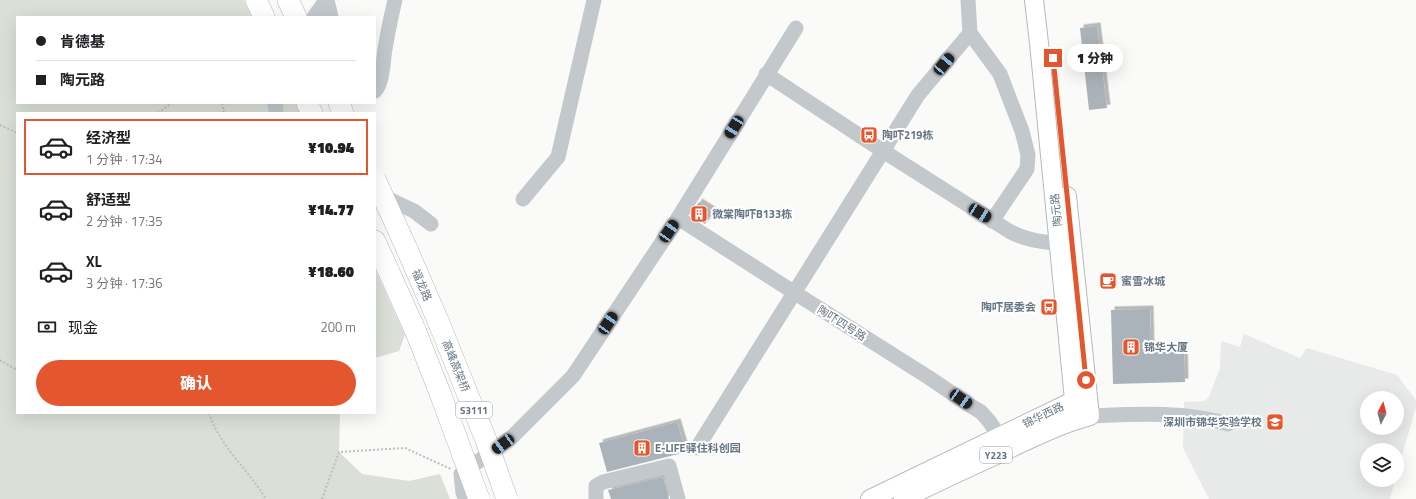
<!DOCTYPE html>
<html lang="zh">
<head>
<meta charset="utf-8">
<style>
	body { margin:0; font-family:"Titillium Web","Noto Sans SC",sans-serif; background:#f6f6f6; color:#202124; height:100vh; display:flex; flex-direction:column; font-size:15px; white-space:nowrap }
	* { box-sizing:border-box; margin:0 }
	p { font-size:13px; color:#757577 }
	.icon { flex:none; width:22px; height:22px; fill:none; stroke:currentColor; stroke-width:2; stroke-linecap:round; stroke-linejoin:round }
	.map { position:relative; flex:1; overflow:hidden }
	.drawer { position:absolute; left:16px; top:112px; width:360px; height:302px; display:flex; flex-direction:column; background:#fff; border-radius:0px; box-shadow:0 4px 16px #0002 }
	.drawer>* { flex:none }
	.hud { position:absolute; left:16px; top:16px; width:360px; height:88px; border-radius:0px; box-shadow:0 4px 16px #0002; display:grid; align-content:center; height:88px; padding:0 20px; background:#fff }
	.needle { width:26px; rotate:6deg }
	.fabs { position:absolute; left:1360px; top:391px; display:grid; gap:8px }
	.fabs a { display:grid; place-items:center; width:44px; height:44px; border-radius:50%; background:#fff; box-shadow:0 4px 16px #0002; font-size:20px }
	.end { position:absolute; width:18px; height:18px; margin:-9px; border:5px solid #e4572e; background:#fff; box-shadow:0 0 0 2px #fff }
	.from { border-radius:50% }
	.bubble { position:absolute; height:28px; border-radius:14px; background:#fff; box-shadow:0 4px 16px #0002; font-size:13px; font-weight:800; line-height:28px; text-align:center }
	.car { position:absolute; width:12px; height:24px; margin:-12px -6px; border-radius:5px; box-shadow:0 0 3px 1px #0007; background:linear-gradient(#222 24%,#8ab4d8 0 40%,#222 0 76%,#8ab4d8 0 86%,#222 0) }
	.hud b { display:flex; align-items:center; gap:14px; height:38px; font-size:15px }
	.hud b+b { border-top:1px solid #e0e0e0 }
	.hud i { width:10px; height:10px; background:#202124 }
	ul { padding:7px 0 0; list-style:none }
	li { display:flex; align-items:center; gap:12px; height:56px; margin:0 8px 6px; padding:0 12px; border:2px solid transparent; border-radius:0px }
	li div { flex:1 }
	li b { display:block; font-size:15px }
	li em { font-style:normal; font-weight:800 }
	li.on { border-color:#e4572e }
	li>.icon { width:36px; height:36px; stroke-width:1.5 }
	.pay { display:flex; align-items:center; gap:10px; height:44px; padding:0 20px; font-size:15px }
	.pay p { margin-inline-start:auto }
	.primary-button { display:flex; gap:8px; margin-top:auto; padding:8px 20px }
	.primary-button a { flex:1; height:46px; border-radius:24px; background:#e4572e; color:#fff; font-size:16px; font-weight:800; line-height:46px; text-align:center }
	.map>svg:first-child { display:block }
	.built { fill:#e8e9e9; fill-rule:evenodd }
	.green { fill:#dadfd7 }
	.building { fill:#aab3b9; filter:url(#shadow) }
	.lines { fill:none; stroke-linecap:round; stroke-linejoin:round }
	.major-casing { stroke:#b5babe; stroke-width:20 }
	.highway-casing { stroke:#b4b9bd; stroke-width:22 }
	.path { stroke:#bbbfc2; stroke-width:2; stroke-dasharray:2 2; stroke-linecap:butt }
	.minor { stroke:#c3c8cc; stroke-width:15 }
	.major { stroke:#fff; stroke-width:18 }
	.highway { stroke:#fff; stroke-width:21 }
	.highway-bridge-casing { stroke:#b4b9bd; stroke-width:22; stroke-linecap:butt }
	.highway-bridge { stroke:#fff; stroke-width:21 }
	.route { stroke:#e4572e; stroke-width:5 }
	.labels { text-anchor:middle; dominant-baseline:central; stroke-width:4; stroke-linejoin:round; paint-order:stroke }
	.shield { fill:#fff; stroke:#939fa8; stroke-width:1 }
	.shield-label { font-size:10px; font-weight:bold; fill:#657683 }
	.poi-label { font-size:11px; font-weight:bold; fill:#657683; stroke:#fff; text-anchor:start }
	.street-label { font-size:11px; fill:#657683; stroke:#fff }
</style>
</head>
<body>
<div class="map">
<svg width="1416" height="499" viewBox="0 0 1416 499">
	<defs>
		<filter id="shadow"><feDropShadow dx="3.5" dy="-3.5" stdDeviation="0" flood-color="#0004"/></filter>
	</defs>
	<rect width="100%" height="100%" fill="#fafaf8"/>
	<path class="built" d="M1244,334L1300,358L1307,348L1397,375L1416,400V407L1397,473V450H1367V480H1395L1390,499H1209L1183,448L1184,402L1204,401L1209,397L1220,368L1221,341L1240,347ZM1367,398H1397V428H1367Z"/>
	<path class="green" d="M0,0H244L252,17H17V103H296L301,113H17V413H340L339,452L362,474L409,481L440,474L450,499H0Z
		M375,269L405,335L399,351L375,358Z"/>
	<path class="building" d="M1097,26L1107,108L1089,110L1080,28Z
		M699,202L713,211L705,224L690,215Z
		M1150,309L1151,347H1184L1185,382L1113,384L1111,310Z
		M677,422L686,452L607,472L599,443Z
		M663,477L669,499H611L608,490Z"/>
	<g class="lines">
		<g class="major-casing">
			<path id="major" d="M1034,0L1039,43L1076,420
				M1067,196L1090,416
				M870,499L1075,400
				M903,499C939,481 975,465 1011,448C1035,437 1062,423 1087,417"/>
		</g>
		<g class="highway-casing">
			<path id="highway" d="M256,0L264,17
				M288,0L296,17
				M307,103L312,113
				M339,103L343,113
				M375,241L416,332
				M406,247L439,323"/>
		</g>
		<path class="path" d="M222,103L224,113
			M158,113L172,103
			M0,125L17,133
			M0,360L17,370
			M209,413C220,447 248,469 266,499
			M322,499L339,452L405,448L451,469"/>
		<path class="minor" d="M327,0L331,17
			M968,0L970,33L1000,74L1022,131L1028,155L1027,169L992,221
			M314,17L326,0
			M766,74L883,151L1009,231C1026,240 1040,242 1059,243
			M375,91C383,83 383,60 385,49C388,32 391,16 395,0
			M275,103L276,113
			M380,195L414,211L431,224
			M523,199L558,157L594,0
			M678,218L795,293L928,377L971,406L981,412L989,421L999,436
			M1090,416C1136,414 1184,411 1228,424
			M697,448L918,95L970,33
			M466,499L463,493L461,474L513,436L573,376L678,218L796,28
			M596,499V486L603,482L669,466L678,499"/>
		<use href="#major" class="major"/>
		<use href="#highway" class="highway"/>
		<g class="highway-bridge-casing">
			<path id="highway-bridge" d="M375,179L406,247
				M439,323L486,440L507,499
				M416,332L440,393L479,499"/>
		</g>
		<use href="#highway-bridge" class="highway-bridge"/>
	</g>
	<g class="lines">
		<path class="route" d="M1053,58L1086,380"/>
	</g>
	<defs>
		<g id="bus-square" transform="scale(0.9)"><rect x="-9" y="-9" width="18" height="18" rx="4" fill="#e4572e" stroke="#fff"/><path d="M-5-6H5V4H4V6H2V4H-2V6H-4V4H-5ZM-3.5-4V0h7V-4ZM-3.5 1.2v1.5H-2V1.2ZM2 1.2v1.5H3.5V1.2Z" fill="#fff"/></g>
		<g id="building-square" transform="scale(0.9)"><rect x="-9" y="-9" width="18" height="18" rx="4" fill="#e4572e" stroke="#fff"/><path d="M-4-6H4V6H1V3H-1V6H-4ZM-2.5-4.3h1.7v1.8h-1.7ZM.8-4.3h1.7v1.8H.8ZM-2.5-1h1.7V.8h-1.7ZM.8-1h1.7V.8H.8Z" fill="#fff"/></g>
		<g id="cafe-square" transform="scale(0.9)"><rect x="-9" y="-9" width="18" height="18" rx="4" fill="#e4572e" stroke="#fff"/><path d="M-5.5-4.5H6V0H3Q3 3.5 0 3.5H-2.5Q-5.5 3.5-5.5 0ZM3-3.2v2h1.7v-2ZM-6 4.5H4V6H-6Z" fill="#fff"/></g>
		<g id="school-square" transform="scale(0.9)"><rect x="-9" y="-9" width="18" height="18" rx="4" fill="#e4572e" stroke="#fff"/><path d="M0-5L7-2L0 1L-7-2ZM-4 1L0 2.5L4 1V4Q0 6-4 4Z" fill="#fff"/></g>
	</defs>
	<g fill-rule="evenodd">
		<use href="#bus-square" x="869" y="135"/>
		<use href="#building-square" x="699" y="214"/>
		<use href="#cafe-square" x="1108" y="281"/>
		<use href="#bus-square" x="1049" y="307"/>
		<use href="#building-square" x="1131" y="347"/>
		<use href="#school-square" x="1275" y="422"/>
		<use href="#building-square" x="642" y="448"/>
	</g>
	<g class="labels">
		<g class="shield">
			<rect x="456" y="402" width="36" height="16" rx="3"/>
			<rect x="980" y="447" width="32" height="16" rx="3"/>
		</g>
		<g class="shield-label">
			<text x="474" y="410">S3111</text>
			<text x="996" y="455">Y223</text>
		</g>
		<g class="poi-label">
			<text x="882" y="135">陶吓219栋</text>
			<text x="712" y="214">微棠陶吓B133栋</text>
			<text x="1121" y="281">蜜雪冰城</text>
			<text x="1036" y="307" text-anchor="end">陶吓居委会</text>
			<text x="1144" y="347">锦华大厦</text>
			<text x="1262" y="422" text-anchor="end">深圳市锦华实验学校</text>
			<text x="655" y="448">E-LIFE驿住科创园</text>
		</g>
		<g class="street-label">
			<text transform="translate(1056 210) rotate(-96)">陶元路</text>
			<text transform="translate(422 285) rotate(67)">福龙路</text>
			<text transform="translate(842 323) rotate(32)">陶吓四号路</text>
			<text transform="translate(456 366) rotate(68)">高峰高架桥</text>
			<text transform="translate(1043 415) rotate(-26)">锦华西路</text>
		</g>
	</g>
</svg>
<div class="fabs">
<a><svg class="needle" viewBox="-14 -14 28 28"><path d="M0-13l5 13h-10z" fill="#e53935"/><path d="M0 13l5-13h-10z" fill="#757577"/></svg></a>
<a><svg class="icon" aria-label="layers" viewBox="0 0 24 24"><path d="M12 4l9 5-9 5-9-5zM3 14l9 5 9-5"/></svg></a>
</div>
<i class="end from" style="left:1086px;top:380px"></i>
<i class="end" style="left:1053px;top:58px"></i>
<div class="bubble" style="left:1067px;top:44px;width:56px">1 分钟</div>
<i class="car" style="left:944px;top:64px;rotate:40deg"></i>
<i class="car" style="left:734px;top:127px;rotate:212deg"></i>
<i class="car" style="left:980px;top:213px;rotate:122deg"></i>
<i class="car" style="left:669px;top:231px;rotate:34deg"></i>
<i class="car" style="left:608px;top:323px;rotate:34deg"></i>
<i class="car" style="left:961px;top:399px;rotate:124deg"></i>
<i class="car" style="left:503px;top:444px;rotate:234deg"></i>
<div class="hud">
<b><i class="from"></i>肯德基</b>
<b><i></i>陶元路</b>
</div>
<section class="drawer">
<ul>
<li class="on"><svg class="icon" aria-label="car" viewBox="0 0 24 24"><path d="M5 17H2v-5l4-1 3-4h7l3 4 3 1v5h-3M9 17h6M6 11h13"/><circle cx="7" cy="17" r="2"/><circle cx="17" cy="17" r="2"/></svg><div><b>经济型</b><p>1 分钟 · 17:34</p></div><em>¥10.94</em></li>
<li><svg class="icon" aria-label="car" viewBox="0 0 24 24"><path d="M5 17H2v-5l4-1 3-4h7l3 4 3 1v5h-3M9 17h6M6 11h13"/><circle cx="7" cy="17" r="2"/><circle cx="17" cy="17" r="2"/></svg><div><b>舒适型</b><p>2 分钟 · 17:35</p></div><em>¥14.77</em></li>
<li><svg class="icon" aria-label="car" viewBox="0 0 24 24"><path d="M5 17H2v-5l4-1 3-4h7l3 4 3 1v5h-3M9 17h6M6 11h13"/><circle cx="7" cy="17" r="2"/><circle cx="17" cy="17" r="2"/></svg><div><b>XL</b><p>3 分钟 · 17:36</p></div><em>¥18.60</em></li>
</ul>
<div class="pay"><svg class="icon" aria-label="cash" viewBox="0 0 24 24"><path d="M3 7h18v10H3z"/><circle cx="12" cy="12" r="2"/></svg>现金<p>200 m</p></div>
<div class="primary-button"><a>确认</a></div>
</section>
</div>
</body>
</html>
